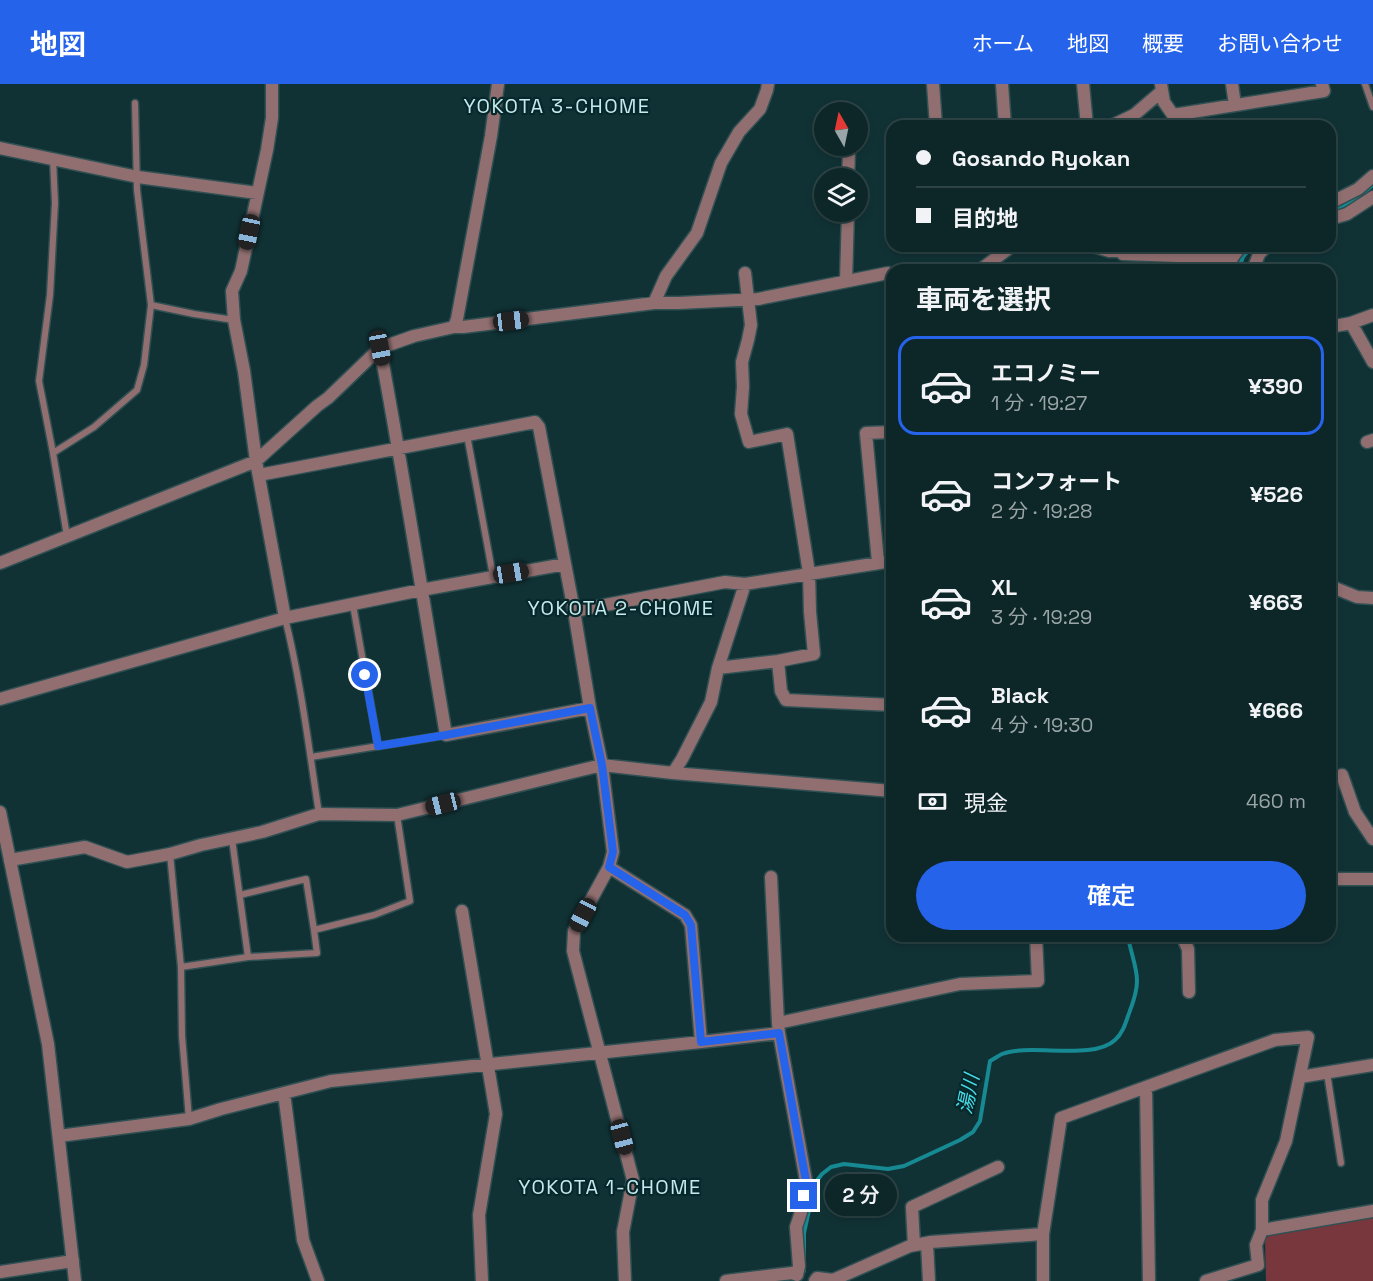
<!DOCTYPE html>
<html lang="ja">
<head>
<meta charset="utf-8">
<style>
	body { margin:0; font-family:"Space Grotesk","Noto Sans JP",sans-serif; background:#162e30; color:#f1f3f6; height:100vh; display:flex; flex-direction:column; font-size:22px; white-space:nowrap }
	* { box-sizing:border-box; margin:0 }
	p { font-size:20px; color:#9aa5a8 }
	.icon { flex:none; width:33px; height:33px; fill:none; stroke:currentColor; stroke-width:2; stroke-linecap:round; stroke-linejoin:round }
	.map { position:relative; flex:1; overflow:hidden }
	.drawer { position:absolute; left:886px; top:180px; width:450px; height:678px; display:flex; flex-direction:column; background:#0d2628; border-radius:18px; box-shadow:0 3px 9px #0003,0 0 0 2px #2d4345 }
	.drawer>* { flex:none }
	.guide { position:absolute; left:886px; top:36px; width:450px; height:132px; border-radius:18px; box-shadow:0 3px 9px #0003,0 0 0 2px #2d4345; display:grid; align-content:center; height:132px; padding:0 30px; background:#0d2628 }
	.needle { width:39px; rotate:351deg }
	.buttons { position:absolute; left:814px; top:18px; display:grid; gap:12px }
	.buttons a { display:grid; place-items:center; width:54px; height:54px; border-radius:50%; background:#0d2628; box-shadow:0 3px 9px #0003,0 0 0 2px #2d4345; font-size:30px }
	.end { position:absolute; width:27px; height:27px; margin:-14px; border:8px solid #2563eb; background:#fff; box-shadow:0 0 0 3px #fff }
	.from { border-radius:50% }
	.bubble { position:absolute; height:42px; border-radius:21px; background:#0d2628; box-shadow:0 3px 9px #0003,0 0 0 2px #2d4345; font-size:20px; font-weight:600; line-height:42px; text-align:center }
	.car { position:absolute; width:18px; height:36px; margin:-18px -9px; border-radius:8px; box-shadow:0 0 4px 2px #0007; background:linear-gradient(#222 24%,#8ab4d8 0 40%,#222 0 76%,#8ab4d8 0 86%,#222 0) }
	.guide b { display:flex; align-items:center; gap:21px; height:57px; font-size:22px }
	.guide b+b { border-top:2px solid #2d4345 }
	.guide i { width:15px; height:15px; background:#f1f3f6 }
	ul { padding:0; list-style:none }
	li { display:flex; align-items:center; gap:18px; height:99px; margin:0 12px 9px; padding:0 18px; border:3px solid transparent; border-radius:18px }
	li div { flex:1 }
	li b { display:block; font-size:22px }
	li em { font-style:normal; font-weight:600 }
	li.current { border-color:#2563eb }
	li>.icon { width:54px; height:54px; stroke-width:1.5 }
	h2 { padding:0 30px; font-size:27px; line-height:72px }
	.pay { display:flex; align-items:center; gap:15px; height:66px; padding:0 30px; font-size:22px }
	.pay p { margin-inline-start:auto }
	.button { display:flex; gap:12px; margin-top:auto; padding:12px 30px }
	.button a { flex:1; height:69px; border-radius:36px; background:#2563eb; color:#fff; font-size:24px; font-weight:600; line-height:69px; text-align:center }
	header { display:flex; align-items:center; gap:36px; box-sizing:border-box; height:84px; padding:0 30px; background:#2563eb; color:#fff }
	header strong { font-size:28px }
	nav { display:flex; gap:33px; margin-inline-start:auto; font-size:21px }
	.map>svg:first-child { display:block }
	.green { fill:#77373c }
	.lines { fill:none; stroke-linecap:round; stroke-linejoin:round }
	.stream { stroke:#178992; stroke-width:4 }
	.service-casing { stroke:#315053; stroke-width:9 }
	.minor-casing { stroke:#315053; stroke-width:15 }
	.tertiary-casing { stroke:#315053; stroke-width:15 }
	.service { stroke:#916f70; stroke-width:6 }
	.minor { stroke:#916f70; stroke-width:12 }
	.tertiary { stroke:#916f70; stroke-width:12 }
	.route { stroke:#2563eb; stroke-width:8 }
	.labels { text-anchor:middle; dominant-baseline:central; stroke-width:4.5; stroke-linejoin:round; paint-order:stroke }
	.neighbourhood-label { font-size:20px; letter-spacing:1.5px; fill:#c5eaee; stroke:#06282b }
	.water-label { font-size:20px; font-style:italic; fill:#47dce9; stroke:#06282b }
</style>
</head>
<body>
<header>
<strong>地図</strong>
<nav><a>ホーム</a><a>地図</a><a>概要</a><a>お問い合わせ</a></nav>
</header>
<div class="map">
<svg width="1373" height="1197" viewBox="0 0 1373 1197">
	<rect width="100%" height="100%" fill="#113235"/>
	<path class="green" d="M1373,1134V1197H1266L1265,1156L1271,1149Z"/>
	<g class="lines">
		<path class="stream" d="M1330,127C1346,122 1360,112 1373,101
			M1238,186L1243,173L1252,162
			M798,1197L804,1187V1149L815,1099L822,1090L831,1083L844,1080L888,1085L904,1082L960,1056L973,1048L980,1037L990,977C994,975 998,972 1002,970C1030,959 1093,977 1115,956C1122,950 1125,941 1128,932C1132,921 1137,910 1137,897C1137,882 1130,867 1128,852"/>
		<g class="service-casing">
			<path id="service" d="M1365,0L1373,23
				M53,75L55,119L50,211L39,297L53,369L67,452
				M1082,162L1109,170H1123
				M151,221L194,230L234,236
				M467,351L493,492
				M53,369L94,343L137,306L144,281L151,221L137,106L135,19
				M353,521L378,662
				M285,534C301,598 309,665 319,730
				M311,673L446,651
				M232,755L248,873L317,869L314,846L374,831L410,817L397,731
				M170,770L181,883L182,952L189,1035
				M240,811L306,795L314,846
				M181,883L248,873
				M1327,989L1341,1079"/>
		</g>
		<g class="minor-casing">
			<path id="minor" d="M272,0V34L267,66L241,187L232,207L234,236L244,287L256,377L285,534
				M933,0L936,42
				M1002,0L1005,42
				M1083,0L1087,42
				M1161,0L1164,18L1173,31L1324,7L1322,0
				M1232,0L1235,21
				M1111,42L1134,31L1162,7
				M0,64L138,93L257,109
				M848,94L849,69
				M1330,119L1358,105L1373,92
				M1330,135L1347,130L1373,113
				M1121,162L1123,170L1232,174
				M980,186L1008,165V162
				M1229,186L1232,174L1241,162
				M1253,186L1259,170L1267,162
				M846,197L848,128
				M654,219L666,192L697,149L721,79L739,48L760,25L767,6L768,0
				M1351,239L1373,278
				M454,243H463L654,219H679L758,215L888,189L892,191
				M1330,243L1351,239L1373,231
				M380,264C404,392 424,522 446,651L590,624
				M1367,358L1373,356
				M259,391L535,338L539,343L574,527L590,624L602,681L613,768L609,783L574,847L573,867L633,1096L623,1148L625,1197
				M878,478L866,349L892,348
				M0,479L256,377L317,322L328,314L380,264L414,252L454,243L457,235L491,52L498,0
				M1330,502L1357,513L1373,514
				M574,527L725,498L745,500L892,477
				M778,577L781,607L786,616L892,621
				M718,584L745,500
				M0,615L285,534L421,506L565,480
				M673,689L682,675L711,618L718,584L778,577L814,570L810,528L809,489L787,350L749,358L741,330L743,303L742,278L748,256L751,241L745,189
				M1342,691L1355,728L1373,755
				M10,776L85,763L127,778L170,770L201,761L262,748L319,730L397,731L602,681L673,689L892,707
				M609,783L685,831L691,841L701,958
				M771,793L778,939
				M1330,795H1373
				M462,827L496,1030L479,1131L482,1197
				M1182,852L1188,865L1189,908
				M779,949L778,939L960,900L1038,897L1036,852
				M1300,993L1373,981
				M1146,1003L1149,1197
				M284,1009L303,1156L318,1197
				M59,1052L189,1035L221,1025L331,997L701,958L779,949L806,1097L801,1128L796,1143L799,1182L797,1191L792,1189L726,1197
				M1262,1146L1373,1127
				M927,1159L929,1197
				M914,1161L912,1123L998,1083
				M0,1188L73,1177
				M815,1197L817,1194L833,1196L910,1162L931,1158L1043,1150
				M1043,1197V1150L1061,1034L1275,956L1308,953L1286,1057L1262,1116V1146L1256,1161L1258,1181L1206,1197"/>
		</g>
		<g class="tertiary-casing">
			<path id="tertiary" d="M0,728L48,960L75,1197"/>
		</g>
		<use href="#service" class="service"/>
		<use href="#minor" class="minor"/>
		<use href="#tertiary" class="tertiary"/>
	</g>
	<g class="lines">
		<path class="route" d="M365,591L378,662L446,651L590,624L602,681L613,768L609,783L685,831L691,841L701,958L779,949L806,1097L804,1112"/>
	</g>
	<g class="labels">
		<g class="neighbourhood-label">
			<text x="557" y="22">YOKOTA 3-CHOME</text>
			<text x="621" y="524">YOKOTA 2-CHOME</text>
			<text x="610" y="1103">YOKOTA 1-CHOME</text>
		</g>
		<g class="water-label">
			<text transform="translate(968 1010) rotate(-78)">湯川</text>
		</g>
	</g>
</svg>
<div class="buttons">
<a><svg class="needle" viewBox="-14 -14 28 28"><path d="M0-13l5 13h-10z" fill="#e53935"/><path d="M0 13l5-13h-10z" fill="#9aa5a8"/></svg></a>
<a><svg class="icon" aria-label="layers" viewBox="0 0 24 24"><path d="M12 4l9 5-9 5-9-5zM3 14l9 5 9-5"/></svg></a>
</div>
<i class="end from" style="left:365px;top:591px"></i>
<i class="end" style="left:804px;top:1112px"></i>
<div class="bubble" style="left:825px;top:1090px;width:72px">2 分</div>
<i class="car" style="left:249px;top:148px;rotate:192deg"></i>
<i class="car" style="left:511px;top:237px;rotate:83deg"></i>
<i class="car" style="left:380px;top:264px;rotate:169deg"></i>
<i class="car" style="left:511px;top:489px;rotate:81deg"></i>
<i class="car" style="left:443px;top:720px;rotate:256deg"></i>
<i class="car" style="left:583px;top:831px;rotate:208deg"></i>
<i class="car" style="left:622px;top:1053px;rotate:165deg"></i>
<div class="guide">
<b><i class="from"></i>Gosando Ryokan</b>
<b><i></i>目的地</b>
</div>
<section class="drawer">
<h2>車両を選択</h2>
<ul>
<li class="current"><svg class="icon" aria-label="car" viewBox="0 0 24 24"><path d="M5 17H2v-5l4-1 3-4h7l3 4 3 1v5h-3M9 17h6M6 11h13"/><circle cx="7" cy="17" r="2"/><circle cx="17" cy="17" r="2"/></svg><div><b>エコノミー</b><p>1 分 · 19:27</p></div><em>¥390</em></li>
<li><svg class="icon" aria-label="car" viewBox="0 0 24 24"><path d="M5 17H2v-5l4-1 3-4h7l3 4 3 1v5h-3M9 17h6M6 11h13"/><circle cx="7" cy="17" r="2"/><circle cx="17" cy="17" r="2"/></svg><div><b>コンフォート</b><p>2 分 · 19:28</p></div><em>¥526</em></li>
<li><svg class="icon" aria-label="car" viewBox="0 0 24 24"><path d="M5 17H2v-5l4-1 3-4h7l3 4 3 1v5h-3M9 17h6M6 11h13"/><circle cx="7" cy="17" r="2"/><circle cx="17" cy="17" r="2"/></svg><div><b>XL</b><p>3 分 · 19:29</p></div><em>¥663</em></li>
<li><svg class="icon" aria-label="car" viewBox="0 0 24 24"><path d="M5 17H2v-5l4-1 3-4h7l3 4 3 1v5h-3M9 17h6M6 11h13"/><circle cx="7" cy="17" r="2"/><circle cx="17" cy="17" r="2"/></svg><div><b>Black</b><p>4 分 · 19:30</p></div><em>¥666</em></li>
</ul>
<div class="pay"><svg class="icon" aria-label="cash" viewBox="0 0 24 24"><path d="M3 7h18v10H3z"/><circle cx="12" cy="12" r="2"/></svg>現金<p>460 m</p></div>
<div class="button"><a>確定</a></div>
</section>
</div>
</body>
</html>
